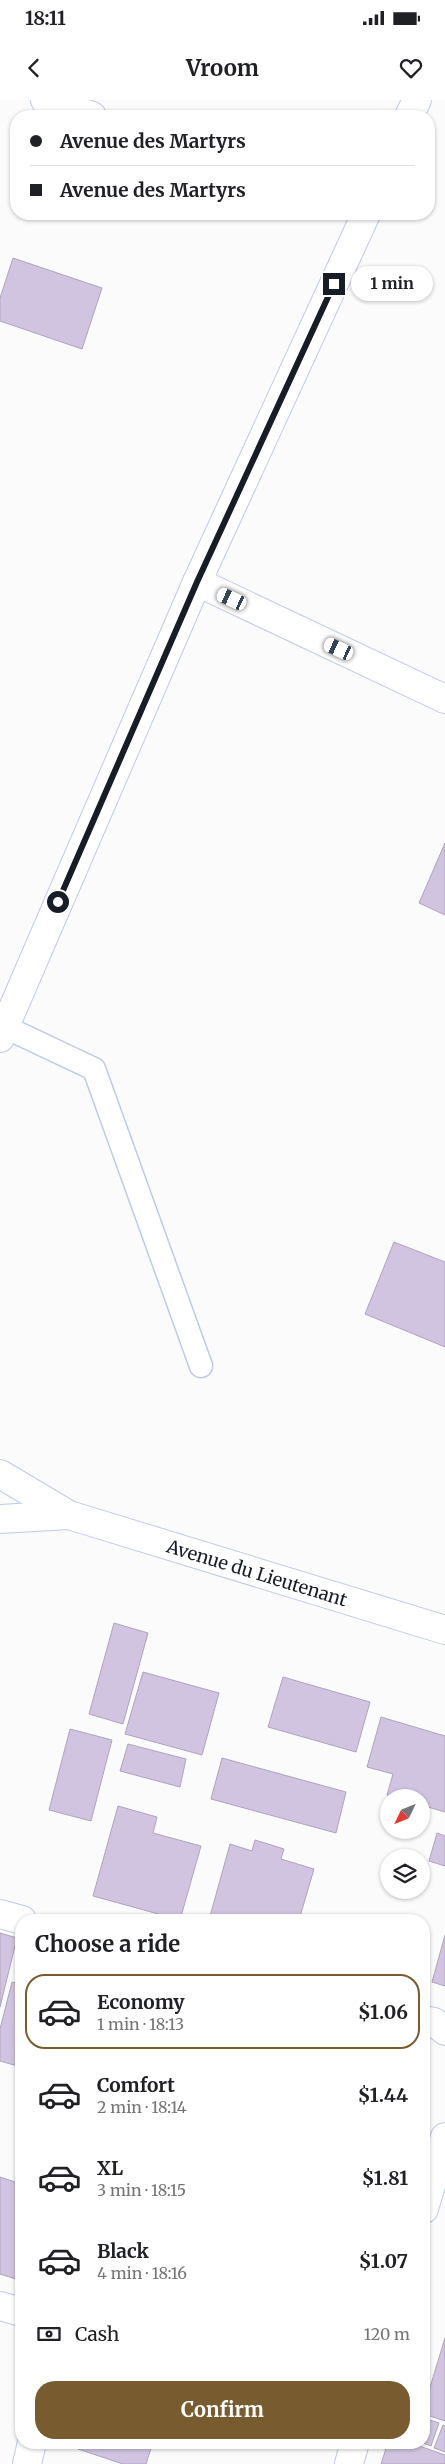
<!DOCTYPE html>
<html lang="en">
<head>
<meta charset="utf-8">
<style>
	body { margin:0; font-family:Merriweather,serif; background:#f6f6f6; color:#202124; height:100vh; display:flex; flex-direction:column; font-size:19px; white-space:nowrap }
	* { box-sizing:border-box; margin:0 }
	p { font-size:16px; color:#757577 }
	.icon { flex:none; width:28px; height:28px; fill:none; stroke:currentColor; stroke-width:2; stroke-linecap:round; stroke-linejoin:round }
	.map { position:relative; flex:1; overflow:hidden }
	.sheet { position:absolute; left:15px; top:1814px; width:415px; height:535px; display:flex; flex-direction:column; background:#fff; border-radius:20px; box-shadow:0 1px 4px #0004 }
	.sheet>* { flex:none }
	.banner { position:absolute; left:10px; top:10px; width:425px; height:110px; border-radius:20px; box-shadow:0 1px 4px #0004; display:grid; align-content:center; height:110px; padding:0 20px; background:#fff }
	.needle { width:32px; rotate:227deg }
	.tools { position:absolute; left:380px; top:1689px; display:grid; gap:10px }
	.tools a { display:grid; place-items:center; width:50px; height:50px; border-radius:50%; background:#fff; box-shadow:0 1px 4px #0004; font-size:25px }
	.end { position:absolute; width:22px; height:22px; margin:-11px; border:6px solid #181c26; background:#fff; box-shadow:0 0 0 2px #fff }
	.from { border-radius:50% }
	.bubble { position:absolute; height:35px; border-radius:18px; background:#fff; box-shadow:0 1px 4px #0004; font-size:16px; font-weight:700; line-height:35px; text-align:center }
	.car { position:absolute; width:15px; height:30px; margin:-15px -8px; border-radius:6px; box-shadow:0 0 4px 1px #0007; background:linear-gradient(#fff 24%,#345 0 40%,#fff 0 76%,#345 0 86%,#fff 0) }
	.banner b { display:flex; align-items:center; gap:18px; height:48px; font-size:19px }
	.banner b+b { border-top:1px solid #e0e0e0 }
	.banner i { width:12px; height:12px; background:#202124 }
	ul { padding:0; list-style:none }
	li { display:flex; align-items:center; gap:15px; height:75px; margin:0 10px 8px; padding:0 10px; border:2px solid transparent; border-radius:20px }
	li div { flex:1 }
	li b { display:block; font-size:19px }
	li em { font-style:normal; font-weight:700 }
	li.current { border-color:#785c2f }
	li>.icon { width:45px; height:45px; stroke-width:1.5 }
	h2 { padding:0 20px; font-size:22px; line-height:60px }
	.pay { display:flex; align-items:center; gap:12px; height:55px; padding:0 20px; font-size:19px }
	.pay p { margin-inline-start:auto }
	.action { display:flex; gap:10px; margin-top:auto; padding:10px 20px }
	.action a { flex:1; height:58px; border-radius:20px; background:#785c2f; color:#fff; font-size:20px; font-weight:700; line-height:58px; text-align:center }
	.status { display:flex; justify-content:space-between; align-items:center; height:35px; padding:0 25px; background:#fff; direction:ltr }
	.status svg { height:14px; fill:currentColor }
	header { display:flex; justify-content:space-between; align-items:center; height:65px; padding:0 20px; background:#fff; font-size:22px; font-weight:700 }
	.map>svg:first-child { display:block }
	.building { fill:#d0c4e1; stroke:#afa3bf }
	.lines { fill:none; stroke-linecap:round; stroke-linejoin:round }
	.lane-casing { stroke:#c0cae6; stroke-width:25 }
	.street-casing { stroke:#c0cae6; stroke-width:30 }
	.primary-casing { stroke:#c0cae6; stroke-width:30 }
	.lane { stroke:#fff; stroke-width:22 }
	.street { stroke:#fff; stroke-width:28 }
	.primary { stroke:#fff; stroke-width:28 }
	.route { stroke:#181c26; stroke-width:6 }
	.labels { text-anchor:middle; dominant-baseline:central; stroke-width:4; stroke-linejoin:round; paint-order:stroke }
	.street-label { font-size:18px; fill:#181c26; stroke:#fff }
</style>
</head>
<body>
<div class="status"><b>18:11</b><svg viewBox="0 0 49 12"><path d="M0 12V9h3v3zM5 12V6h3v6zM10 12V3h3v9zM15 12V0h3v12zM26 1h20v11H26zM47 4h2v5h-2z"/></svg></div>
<header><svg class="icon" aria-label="back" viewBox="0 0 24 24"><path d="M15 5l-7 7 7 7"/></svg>Vroom<svg class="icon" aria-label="heart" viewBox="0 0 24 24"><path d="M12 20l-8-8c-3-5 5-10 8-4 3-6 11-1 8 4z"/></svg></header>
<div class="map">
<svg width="445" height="2364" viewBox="0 0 445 2364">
	<rect width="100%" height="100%" fill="#fbfbfb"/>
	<path class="building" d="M13,158L102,188L82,249L0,221V198Z
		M445,743V815L419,803Z
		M394,1142L445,1162V1247L365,1214Z
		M114,1523L148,1533L123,1624L89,1614Z
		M143,1572L219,1593L202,1655L125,1634Z
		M283,1577L370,1602L356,1652L268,1627Z
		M381,1617L445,1636V1712L421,1705V1698L387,1695L393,1674L367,1667Z
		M70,1629L112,1640L91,1721L49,1710Z
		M128,1644L186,1659L180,1687L120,1671Z
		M222,1658L346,1692L336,1733L211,1699Z
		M118,1706L157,1717L153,1733L201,1746L180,1820L93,1796Z
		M437,1733L445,1736V1766L429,1761Z
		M255,1740L284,1749L281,1759L314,1769L299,1820H209L230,1744L252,1751Z
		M0,1833L17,1838L0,1907Z
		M445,1835V1886L432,1882Z
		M12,1882L21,1884V1967L0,1961V1929Z
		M0,2077L21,2084V2173L19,2180L0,2174Z
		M445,2238V2321L424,2314V2307Z
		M424,2318L439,2323L431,2346L420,2342H424Z
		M443,2325L445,2326V2352L434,2348Z
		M80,2342H153L146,2364H123L78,2349Z
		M388,2342H408L445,2355V2364H381Z"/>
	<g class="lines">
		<g class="lane-casing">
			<path id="lane" d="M5,927L94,969L201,1266"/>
		</g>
		<g class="street-casing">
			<path id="street" d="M45,0L92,16
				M197,482L445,599
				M0,1814L22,1820
				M424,1920L434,1922L445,1931
				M424,2109L445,2037
				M0,2206L21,2212
				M27,2364L32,2342
				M349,2364L355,2342"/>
		</g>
		<g class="primary-casing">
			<path id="primary" d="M409,16L417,0
				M0,938L197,482L366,114
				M0,1374L69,1415L445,1530
				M0,1419L69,1415"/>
		</g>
		<use href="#lane" class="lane"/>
		<use href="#street" class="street"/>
		<use href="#primary" class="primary"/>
	</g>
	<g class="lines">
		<path class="route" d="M58,802L197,482L334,184"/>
	</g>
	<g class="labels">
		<g class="street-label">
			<text transform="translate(257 1473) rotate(17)">Avenue du Lieutenant</text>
		</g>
	</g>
</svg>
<div class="tools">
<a><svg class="needle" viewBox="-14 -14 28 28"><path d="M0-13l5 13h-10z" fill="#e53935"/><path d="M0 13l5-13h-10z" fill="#757577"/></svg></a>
<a><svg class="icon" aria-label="layers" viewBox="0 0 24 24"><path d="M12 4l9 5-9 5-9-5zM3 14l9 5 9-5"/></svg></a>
</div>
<i class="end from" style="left:58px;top:802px"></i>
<i class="end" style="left:334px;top:184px"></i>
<div class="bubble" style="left:351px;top:166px;width:82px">1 min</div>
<i class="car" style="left:232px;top:499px;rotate:295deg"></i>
<i class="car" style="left:339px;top:549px;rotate:295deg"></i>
<div class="banner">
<b><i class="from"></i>Avenue des Martyrs</b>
<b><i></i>Avenue des Martyrs</b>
</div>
<section class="sheet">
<h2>Choose a ride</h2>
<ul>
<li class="current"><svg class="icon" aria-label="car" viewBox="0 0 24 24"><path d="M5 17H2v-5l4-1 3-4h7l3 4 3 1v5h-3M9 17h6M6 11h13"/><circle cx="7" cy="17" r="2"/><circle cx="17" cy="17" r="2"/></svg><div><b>Economy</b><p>1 min · 18:13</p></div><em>$1.06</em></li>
<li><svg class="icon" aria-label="car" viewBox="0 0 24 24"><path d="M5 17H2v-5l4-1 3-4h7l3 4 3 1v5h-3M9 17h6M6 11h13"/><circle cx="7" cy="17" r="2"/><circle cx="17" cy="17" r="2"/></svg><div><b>Comfort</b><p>2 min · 18:14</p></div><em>$1.44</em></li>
<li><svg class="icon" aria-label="car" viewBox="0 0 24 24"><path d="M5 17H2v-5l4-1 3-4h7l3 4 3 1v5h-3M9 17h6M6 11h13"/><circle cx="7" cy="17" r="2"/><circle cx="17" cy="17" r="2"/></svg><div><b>XL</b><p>3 min · 18:15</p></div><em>$1.81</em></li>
<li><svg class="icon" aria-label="car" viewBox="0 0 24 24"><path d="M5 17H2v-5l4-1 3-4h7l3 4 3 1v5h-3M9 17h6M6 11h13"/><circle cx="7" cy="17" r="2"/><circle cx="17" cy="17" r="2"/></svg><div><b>Black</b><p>4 min · 18:16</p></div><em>$1.07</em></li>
</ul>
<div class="pay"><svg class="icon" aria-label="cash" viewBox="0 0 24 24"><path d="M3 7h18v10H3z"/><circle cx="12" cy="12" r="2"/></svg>Cash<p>120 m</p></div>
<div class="action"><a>Confirm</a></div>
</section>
</div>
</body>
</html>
